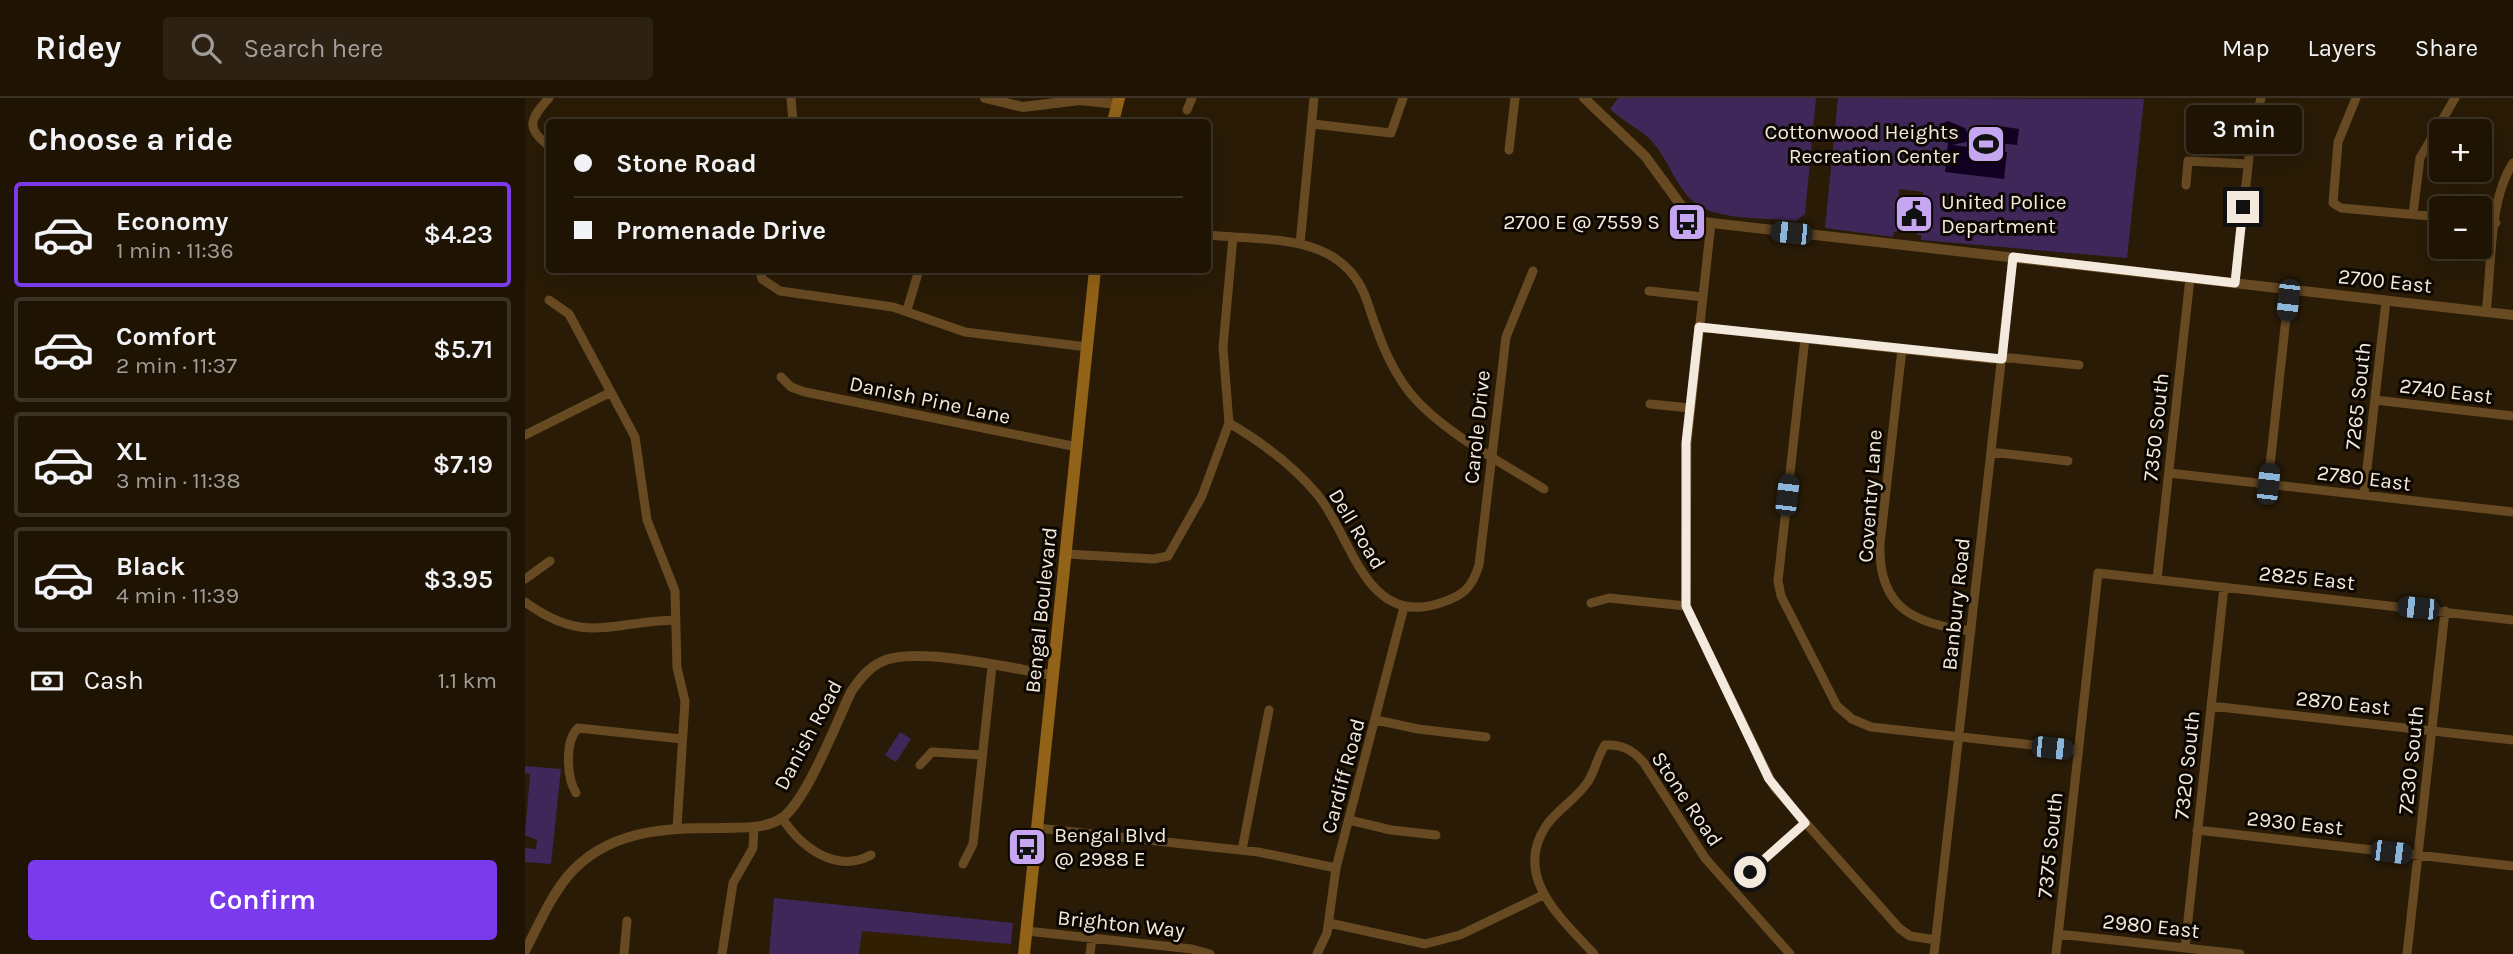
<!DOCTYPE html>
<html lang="en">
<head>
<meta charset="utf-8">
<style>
	body { margin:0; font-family:Karla,sans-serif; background:#2c2113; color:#f1f3f6; height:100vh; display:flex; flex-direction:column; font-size:26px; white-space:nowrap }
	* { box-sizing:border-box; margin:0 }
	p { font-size:23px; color:#a19e9a }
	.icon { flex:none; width:38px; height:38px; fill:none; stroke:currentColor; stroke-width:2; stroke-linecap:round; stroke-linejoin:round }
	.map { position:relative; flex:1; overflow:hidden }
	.sheet { display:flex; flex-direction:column; background:#1f1404; width:525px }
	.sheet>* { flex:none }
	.hud { position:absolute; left:21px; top:21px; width:665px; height:154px; border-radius:7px; box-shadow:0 7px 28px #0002,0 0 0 2px #3c3326; display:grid; align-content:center; height:154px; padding:0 28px; background:#1f1404 }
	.fabs { position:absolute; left:1904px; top:21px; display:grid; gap:14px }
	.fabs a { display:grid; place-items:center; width:63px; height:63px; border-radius:7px; background:#1f1404; box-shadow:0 7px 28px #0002,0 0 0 2px #3c3326; font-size:35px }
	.end { position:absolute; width:32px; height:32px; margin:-16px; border:9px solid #f3e9dd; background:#111; box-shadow:0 0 0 4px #111 }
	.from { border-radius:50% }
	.bubble { position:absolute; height:49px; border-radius:7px; background:#1f1404; box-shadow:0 7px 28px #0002,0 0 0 2px #3c3326; font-size:23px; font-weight:600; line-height:49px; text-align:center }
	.car { position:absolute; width:21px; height:42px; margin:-21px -10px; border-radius:9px; box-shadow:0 0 5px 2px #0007; background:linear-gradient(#222 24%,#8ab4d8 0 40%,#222 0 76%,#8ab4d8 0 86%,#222 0) }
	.hud b { display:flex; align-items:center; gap:24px; height:66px; font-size:26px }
	.hud b+b { border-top:2px solid #3c3326 }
	.hud i { width:18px; height:18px; background:#f1f3f6 }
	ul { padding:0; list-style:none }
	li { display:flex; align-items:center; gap:21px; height:105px; margin:0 14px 10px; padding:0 14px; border:4px solid #3c3326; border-radius:7px }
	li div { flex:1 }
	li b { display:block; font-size:26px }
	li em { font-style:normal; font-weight:600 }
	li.active { border-color:#7c3aed }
	li>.icon { width:63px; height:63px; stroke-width:1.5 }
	h2 { padding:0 28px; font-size:32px; line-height:84px }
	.pay { display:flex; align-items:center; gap:18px; height:77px; padding:0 28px; font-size:26px }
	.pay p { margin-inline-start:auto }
	.primary-button { display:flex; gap:14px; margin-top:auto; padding:14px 28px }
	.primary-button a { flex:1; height:80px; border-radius:7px; background:#7c3aed; color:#fff; font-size:28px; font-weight:600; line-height:80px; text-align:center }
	header { display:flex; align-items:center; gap:42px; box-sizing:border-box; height:98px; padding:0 35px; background:#1f1404; border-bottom:2px solid #3c3326 }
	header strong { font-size:33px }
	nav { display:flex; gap:38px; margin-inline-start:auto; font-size:24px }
	.search { width:490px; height:63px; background:#2c2113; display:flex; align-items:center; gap:18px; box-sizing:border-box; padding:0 24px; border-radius:7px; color:#a19e9a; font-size:26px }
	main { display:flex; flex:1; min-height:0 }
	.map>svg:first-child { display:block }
	.built { fill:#311f03 }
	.green { fill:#3f275a }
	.water { fill:#102 }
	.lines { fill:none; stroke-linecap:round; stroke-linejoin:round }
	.minor { stroke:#674a22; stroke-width:9 }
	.tertiary { stroke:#674a22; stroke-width:10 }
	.secondary { stroke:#916218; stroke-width:12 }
	.route { stroke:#f3e9dd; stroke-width:9 }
	.labels { text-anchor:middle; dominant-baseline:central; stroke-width:6; stroke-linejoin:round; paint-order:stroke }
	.poi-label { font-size:21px; fill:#f3e9dd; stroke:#0d0702; text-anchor:end }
	.street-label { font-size:21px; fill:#f3e9dd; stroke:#0d0702 }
</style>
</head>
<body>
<header>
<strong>Ridey</strong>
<div class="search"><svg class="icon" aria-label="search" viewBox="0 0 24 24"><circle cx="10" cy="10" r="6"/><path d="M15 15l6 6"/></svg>Search here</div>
<nav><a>Map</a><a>Layers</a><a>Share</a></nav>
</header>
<main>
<section class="sheet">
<h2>Choose a ride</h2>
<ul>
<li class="active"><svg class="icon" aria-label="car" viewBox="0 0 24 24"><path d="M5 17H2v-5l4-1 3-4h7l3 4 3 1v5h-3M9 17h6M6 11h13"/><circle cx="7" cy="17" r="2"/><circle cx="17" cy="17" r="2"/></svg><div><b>Economy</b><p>1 min · 11:36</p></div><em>$4.23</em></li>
<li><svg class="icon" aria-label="car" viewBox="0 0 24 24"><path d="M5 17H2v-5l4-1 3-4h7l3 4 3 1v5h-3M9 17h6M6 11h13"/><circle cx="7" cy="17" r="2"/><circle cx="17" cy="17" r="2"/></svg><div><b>Comfort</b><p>2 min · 11:37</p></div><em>$5.71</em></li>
<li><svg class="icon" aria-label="car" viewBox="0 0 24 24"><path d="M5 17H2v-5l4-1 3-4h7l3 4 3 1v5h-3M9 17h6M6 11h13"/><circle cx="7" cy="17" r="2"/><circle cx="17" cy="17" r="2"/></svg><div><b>XL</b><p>3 min · 11:38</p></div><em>$7.19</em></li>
<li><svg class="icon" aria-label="car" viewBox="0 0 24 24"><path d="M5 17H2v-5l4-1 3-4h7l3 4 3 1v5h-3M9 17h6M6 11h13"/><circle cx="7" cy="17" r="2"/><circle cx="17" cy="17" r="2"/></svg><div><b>Black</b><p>4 min · 11:39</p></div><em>$3.95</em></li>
</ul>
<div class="pay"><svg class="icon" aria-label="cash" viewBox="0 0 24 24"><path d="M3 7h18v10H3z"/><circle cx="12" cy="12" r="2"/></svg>Cash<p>1.1 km</p></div>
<div class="primary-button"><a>Confirm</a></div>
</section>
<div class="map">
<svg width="1988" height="856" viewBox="0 0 1988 856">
	<rect width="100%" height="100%" fill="#291b06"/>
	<path class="built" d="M249,800L488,825L485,856H244Z"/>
	<path class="green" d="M1093,0H1291L1280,116L1271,123C1243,120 1206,122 1180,111C1150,98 1145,56 1119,36C1108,28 1096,21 1085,11Z
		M1313,0L1619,1L1602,160L1396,142V137H1392L1393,127H1397L1398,94L1374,91L1372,134H1369L1368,139L1300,130Z
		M375,634L386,641L371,664L360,657Z
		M0,668L36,671L26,766L0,764V750L11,751L12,742L0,737L5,676L0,675Z
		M249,800L488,825L486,846L337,833L334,856H244Z"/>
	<path class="water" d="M1423,23L1440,30L1446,43L1427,47L1482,54L1479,81L1420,74L1423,45L1415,43C1415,33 1410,28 1423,23Z
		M1467,27L1494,31L1492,47L1465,44Z"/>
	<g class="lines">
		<path class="minor" d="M24,0C5,21 0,30 24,48
			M266,0L268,24
			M1831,0L1813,44L1808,105L1816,110L1916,119
			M662,12L667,0
			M788,26L866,35L878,0
			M984,52L990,0
			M1661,87L1663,63L1723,66
			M1888,116L1895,60L1930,0
			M1955,123L1971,125
			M1186,125L1162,345L1161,508L1249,689L1374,830L1385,838L1411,842
			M682,137C743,143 819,134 842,203C853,236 863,267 885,295C917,334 976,364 1019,391
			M775,146L789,0
			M235,172L237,181L255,193L368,209L440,234L562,249
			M1710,185L1726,42L1736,0
			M1124,193L1178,199
			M24,202L44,216L110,339L122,422L150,493L152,570L160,603L152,730
			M382,212L394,172
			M1961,214C1967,169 1963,103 1988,65
			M1174,229L1466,261L1486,260L1554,267
			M1280,240L1253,483L1256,498L1312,608L1327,621L1346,629L1553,652
			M1377,251L1355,446C1353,510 1389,526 1446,533
			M256,279L266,289L280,294L552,349
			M1850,302L1988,318
			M1125,306L1165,310
			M704,325C735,343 768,368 792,396C827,438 840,530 915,505C938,498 947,490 954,467L981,239L1008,173
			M0,337L86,294
			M1466,354L1543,363
			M1644,375L1988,414
			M1743,386L1764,192
			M1839,397L1861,203
			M541,456L629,461L643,458L677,398L704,325L698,249L708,139
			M0,481L25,463
			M1632,481L1665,180
			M0,504C60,548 87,523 151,522
			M1066,505L1084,500L1161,508
			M1686,608L1988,642
			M851,622L893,631L961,639
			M395,667L407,654L457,657
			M51,695C42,680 39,644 53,630L157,641
			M257,720C276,749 311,776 346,757
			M824,722L866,732L911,737
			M512,730L733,754L811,770
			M1672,732L1988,768
			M717,752L744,612
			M438,766L448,746L467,568
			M1207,790L1280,725
			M804,825L900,846L935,837L1018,797
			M502,833L667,851L685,856
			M1533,836L1715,856
			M1660,850L1699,489
			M99,856L102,823
			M197,856L208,785L228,750L229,729
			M565,856L567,840
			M792,856L802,835L811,770L879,509
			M1069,856C1037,821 987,779 1021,728C1032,712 1050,702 1062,685C1070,674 1072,659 1080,647C1097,646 1108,652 1119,665L1180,760L1265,856
			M1409,856L1488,159
			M1531,856L1573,475L1988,522
			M1882,856L1920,513"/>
		<path class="tertiary" d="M460,0L498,9L555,2L592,6
			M1059,0L1120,58L1158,110L1178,124L1988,217
			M0,853C13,828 25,800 42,779C81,732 139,730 194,730C214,729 239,732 257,720C282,702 311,625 326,594C334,582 343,570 356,564C389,547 488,571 528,577"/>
		<path class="secondary" d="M588,24L594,0
			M499,856L570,172"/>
	</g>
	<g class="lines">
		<path class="route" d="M1225,774L1280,725L1244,681L1161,508V345L1174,229L1477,261L1488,159L1710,185L1718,109"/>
	</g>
	<defs>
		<g id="stadium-square" transform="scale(2.0125)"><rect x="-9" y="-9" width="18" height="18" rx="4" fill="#c6a6f0" stroke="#0d0702"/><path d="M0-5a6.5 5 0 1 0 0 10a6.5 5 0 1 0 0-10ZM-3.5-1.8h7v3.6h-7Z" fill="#111"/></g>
		<g id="civic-square" transform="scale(2.0125)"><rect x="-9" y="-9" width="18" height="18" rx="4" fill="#c6a6f0" stroke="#0d0702"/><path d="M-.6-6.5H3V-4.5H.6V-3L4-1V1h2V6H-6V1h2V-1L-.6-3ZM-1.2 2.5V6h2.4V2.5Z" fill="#111"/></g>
		<g id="bus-square" transform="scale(2.0125)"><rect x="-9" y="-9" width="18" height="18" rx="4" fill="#c6a6f0" stroke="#0d0702"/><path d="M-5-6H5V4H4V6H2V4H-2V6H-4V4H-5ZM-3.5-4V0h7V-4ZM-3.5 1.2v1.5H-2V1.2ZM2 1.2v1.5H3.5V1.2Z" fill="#111"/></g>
	</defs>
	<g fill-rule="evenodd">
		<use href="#stadium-square" x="1461" y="46"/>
		<use href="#civic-square" x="1389" y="116"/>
		<use href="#bus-square" x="1162" y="124"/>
		<use href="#bus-square" x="502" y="749"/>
	</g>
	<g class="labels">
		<g class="poi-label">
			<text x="1434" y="34">Cottonwood Heights<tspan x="1434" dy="24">Recreation Center</tspan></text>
			<text x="1416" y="104" text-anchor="start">United Police<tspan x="1416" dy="24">Department</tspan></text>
			<text x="1135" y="124">2700 E @ 7559 S</text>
			<text x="529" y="737" text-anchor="start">Bengal Blvd<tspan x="529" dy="24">@ 2988 E</tspan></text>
		</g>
		<g class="street-label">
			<text transform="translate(1860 183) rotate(6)">2700 East</text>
			<text transform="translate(1921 293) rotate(7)">2740 East</text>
			<text transform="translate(1833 298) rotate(-84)">7265 South</text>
			<text transform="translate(405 302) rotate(12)">Danish Pine Lane</text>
			<text transform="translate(952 329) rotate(-84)">Carole Drive</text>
			<text transform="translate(1631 329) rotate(-84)">7350 South</text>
			<text transform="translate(1839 380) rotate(7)">2780 East</text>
			<text transform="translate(1345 398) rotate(-86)">Coventry Lane</text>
			<text transform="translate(832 431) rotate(59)">Dell Road</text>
			<text transform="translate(1782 480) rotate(6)">2825 East</text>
			<text transform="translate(1431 506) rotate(-84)">Banbury Road</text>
			<text transform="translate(516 512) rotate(-84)">Bengal Boulevard</text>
			<text transform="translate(1818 605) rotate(6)">2870 East</text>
			<text transform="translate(283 637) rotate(-62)">Danish Road</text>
			<text transform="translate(1886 662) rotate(-84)">7230 South</text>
			<text transform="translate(1662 667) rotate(-84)">7320 South</text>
			<text transform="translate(818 678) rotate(-75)">Cardiff Road</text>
			<text transform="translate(1162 701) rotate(56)">Stone Road</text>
			<text transform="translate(1770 725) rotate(6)">2930 East</text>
			<text transform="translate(1525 747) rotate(-84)">7375 South</text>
			<text transform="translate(596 826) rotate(6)">Brighton Way</text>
			<text transform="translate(1626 828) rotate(6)">2980 East</text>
		</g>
	</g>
</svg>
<div class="fabs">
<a>+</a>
<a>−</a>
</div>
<i class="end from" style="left:1225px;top:774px"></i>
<i class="end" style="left:1718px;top:109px"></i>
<div class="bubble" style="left:1661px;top:7px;width:116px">3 min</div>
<i class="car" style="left:1266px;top:135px;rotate:276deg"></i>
<i class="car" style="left:1763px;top:202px;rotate:186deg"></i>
<i class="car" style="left:1743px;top:386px;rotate:6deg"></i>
<i class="car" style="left:1262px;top:397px;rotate:7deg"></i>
<i class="car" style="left:1893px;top:510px;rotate:276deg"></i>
<i class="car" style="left:1527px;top:650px;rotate:96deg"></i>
<i class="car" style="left:1866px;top:754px;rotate:97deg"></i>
<div class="hud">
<b><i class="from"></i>Stone Road</b>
<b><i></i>Promenade Drive</b>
</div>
</div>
</main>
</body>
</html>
